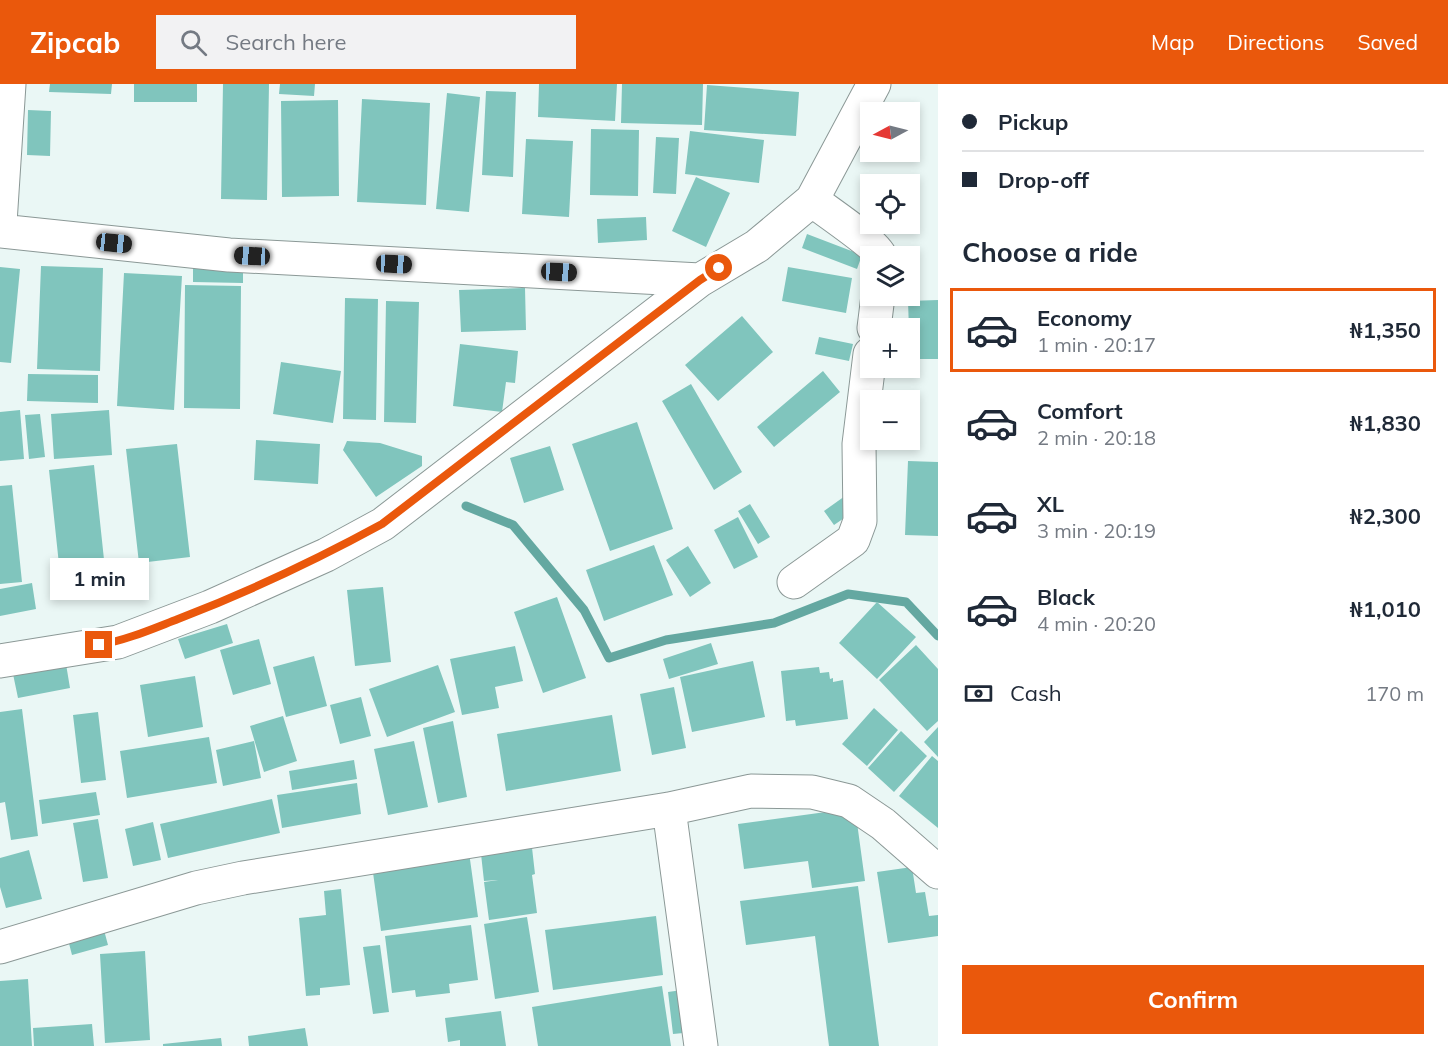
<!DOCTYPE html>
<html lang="en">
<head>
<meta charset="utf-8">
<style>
	body { margin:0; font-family:Mulish,sans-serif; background:#f2f2f3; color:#1f2937; height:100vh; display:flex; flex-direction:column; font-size:22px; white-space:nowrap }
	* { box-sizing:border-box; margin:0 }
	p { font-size:20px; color:#747a83 }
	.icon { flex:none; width:33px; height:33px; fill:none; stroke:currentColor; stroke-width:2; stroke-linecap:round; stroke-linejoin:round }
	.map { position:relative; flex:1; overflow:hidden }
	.sheet { display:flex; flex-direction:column; background:#fff; width:510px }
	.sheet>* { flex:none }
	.banner { display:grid; align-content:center; height:132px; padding:0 24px; background:#fff }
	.needle { width:39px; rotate:263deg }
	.buttons { position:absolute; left:860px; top:18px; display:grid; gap:12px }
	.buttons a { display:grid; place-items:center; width:60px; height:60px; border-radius:0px; background:#fff; box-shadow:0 3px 9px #0003; font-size:30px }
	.end { position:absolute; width:27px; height:27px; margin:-14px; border:8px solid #ea580c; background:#fff; box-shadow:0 0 0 3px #fff }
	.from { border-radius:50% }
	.bubble { position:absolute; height:42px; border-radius:0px; background:#fff; box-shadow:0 3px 9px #0003; font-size:20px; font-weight:700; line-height:42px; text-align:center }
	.car { position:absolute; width:18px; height:36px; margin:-18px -9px; border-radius:8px; box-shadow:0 0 4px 2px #0007; background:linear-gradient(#222 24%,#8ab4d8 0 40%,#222 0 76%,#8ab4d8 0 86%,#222 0) }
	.banner b { display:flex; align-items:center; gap:21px; height:57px; font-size:22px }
	.banner b+b { border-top:2px solid #e0e1e3 }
	.banner i { width:15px; height:15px; background:#1f2937 }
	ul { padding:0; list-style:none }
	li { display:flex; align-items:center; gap:18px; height:84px; margin:0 12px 9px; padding:0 12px; border:3px solid transparent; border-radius:0px }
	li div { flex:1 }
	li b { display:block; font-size:22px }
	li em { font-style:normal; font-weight:700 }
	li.on { border-color:#ea580c }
	li>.icon { width:54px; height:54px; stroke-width:1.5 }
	h2 { padding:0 24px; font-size:27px; line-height:72px }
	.pay { display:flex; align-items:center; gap:15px; height:66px; padding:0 24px; font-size:22px }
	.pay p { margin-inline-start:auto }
	.cta { display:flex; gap:12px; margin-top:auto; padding:12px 24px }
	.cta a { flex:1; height:69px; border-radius:0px; background:#ea580c; color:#fff; font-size:24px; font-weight:700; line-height:69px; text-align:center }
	header { display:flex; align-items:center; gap:36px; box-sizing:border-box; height:84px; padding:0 30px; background:#ea580c; color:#fff }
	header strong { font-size:28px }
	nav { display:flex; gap:33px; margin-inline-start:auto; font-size:21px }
	.search { width:420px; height:54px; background:#f2f2f3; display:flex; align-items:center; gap:15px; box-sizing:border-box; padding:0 21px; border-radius:0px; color:#747a83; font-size:22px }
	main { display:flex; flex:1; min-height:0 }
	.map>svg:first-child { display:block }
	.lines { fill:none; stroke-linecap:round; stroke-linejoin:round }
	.stream { stroke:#64a8a1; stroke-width:9 }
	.building { fill:#80c5bd }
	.street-casing { stroke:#8b9896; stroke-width:35 }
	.street { stroke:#fff; stroke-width:33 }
	.route { stroke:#ea580c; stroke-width:8 }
</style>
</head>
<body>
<header>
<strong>Zipcab</strong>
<div class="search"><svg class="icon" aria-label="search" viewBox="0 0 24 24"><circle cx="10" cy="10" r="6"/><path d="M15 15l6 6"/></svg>Search here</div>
<nav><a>Map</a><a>Directions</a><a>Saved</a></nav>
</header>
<main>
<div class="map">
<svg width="938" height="962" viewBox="0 0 938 962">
	<rect width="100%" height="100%" fill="#eaf7f5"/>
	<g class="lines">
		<path class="stream" d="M466,422L513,441L584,526L609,574L666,556L774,539L848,510L906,518L938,552"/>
	</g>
	<path class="building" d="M50,0H112L111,10L49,8Z
		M134,0H197V18H134Z
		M223,0H269L267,116L221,115Z
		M280,0H315L314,12L279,10Z
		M539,0H617L615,37L538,33Z
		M622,0H703L702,41L621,39Z
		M707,1L799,8L796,52L704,46Z
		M486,7L516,8L513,93L482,91Z
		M447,9L480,13L469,128L436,125Z
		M362,15L430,19L426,121L357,118Z
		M338,16L339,112L282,113L281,17Z
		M28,26L51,27L50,72L27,71Z
		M591,45L639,46L638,112L590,111Z
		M690,47L764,56L759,99L685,90Z
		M656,53L679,54L676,110L653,109Z
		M526,55L573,57L569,133L522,130Z
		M696,93L730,109L706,163L672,147Z
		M646,133L647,156L598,159L597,135Z
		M807,150L862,171L857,185L802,164Z
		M193,174L243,175V199L193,198Z
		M41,182L103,184L100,287L37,285Z
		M0,183L20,185L11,279L0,278Z
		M788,183L852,194L846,229L782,217Z
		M124,189L182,192L174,326L117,322Z
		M185,201L241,202L240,325L184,324Z
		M525,204L526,246L461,248L459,206Z
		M345,214L378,215L376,336L343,335Z
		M938,216V275H910L908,217Z
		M386,217L419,218L416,339L384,338Z
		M742,232L773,268L718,317L685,281Z
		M819,253L853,260L849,277L815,270Z
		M460,260L518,267L515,299L506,298L502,328L453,322Z
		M281,278L341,287L333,339L273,330Z
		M823,287L840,308L774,363L757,343Z
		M28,290L98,291V319L27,317Z
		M691,300L742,388L714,406L662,317Z
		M20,326L24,375L0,377V328Z
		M109,326L112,371L54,375L51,330Z
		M40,330L45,373L29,375L25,331Z
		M637,338L673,445L610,467L572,360Z
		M256,356L320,360L318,400L254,396Z
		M872,356H895L894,360L871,358Z
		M347,357L380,359L422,372V382L376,413L343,366Z
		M177,360L190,473L139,479L126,365Z
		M550,362L564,406L524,419L510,374Z
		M908,377L938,378V452L905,451Z
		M94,381L105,485L60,490L49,386Z
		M12,401L22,498L0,500V402Z
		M845,412L856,426L834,441L824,427Z
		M750,420L770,453L758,460L738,427Z
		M738,433L758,473L734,485L714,446Z
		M654,461L673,511L604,537L586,486Z
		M688,462L711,499L690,513L666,476Z
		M32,499L36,525L0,532V505Z
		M383,503L391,578L355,582L347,506Z
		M557,513L586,594L543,609L514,528Z
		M877,518L916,553L877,595L839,559Z
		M227,540L233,559L185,575L178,555Z
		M259,555L271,600L233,611L220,566Z
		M711,559L718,580L669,595L663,575Z
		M916,561L938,585V637L927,647L879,596Z
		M515,562L523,597L495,603L499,624L462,631L450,575Z
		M314,572L327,622L286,633L273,583Z
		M753,577L765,633L692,648L680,593Z
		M66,580L70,604L18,614L13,590Z
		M438,581L455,628L387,653L369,605Z
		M819,583L820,589L829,588L830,595L833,594V598L843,596L848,635L796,642L795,636L786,637L781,587Z
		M195,592L203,643L148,653L140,601Z
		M674,603L686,664L652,671L640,610Z
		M361,613L371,652L340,660L330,621Z
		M874,624L898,646L867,682L842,660Z
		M22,625L38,752L11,756L5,718L0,719V628Z
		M98,628L106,696L81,699L73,631Z
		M612,631L621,687L506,707L497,650Z
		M283,632L297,677L264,688L250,642Z
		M453,637L467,713L438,719L423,644Z
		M938,643V673L924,658Z
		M901,647L927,672L894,708L868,684Z
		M209,653L217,699L127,714L120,667Z
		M254,657L261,694L223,702L216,666Z
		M414,657L428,723L388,731L374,665Z
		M932,672L938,677V744L899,712Z
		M354,676L357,695L292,706L289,687Z
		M357,699L361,730L282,744L277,711Z
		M96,708L100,731L42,740L39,716Z
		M272,715L280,749L168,774L160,740Z
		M855,724L865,797L812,804L808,777L744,785L738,740Z
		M98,735L108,794L83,798L73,739Z
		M153,738L161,776L133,782L125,745Z
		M531,755L535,790L532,791L537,829L489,836L484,798L498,796L484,797L480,761Z
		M468,761L478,833L381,847L371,774Z
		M29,766L42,815L6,824L0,803V774Z
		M912,783L916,809L925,808L929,832L938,831V852L888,859L877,788Z
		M858,802L879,962H829L815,852L746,861L740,817Z
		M341,805L350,901L320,904V911L306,912L299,834L326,831L324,807Z
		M656,832L663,891L553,906L545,846Z
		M527,833L539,908L495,915L484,840Z
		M101,835L108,861L72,871L65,844Z
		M471,841L478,896L449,900L450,909L416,913L415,906L392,909L385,852Z
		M380,861L389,928L373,930L363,863Z
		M145,867L150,956L105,959L100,870Z
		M28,895L32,962H0V897Z
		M662,902L671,962H538L532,923Z
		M689,905L694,948L673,950L668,908Z
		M501,927L506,962H460V956L448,958L445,934Z
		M92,940L94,962H34L33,944Z
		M305,944L308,962H249L248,952Z
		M221,954L222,962H163V960Z"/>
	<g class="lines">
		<g class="street-casing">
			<path id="street" d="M812,116C826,127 876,160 880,172
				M0,139L9,0
				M0,147L229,171L700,196
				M874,244L878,212
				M794,498L853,456L860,437L859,360L870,270
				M0,577L118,558L210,523L326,471L383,440L700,196L757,162L812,116L874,0
				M669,725L701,962
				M0,863L196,804L243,794L669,725L751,707L812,708L849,717L883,740L938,788"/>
		</g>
		<use href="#street" class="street"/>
	</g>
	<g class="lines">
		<path class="route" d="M99,561C127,556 152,545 178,535C248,508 316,476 382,440L700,196L719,184"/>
	</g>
</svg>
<div class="buttons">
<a><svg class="needle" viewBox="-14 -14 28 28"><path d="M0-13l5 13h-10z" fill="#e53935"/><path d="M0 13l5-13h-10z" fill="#747a83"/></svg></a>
<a><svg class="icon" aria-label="locate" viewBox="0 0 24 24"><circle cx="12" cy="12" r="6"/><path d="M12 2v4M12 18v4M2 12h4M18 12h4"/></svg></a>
<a><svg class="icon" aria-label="layers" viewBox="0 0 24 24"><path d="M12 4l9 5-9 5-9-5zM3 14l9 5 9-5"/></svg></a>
<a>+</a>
<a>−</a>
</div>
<i class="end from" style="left:719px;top:184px"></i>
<i class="end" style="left:99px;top:561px"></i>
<div class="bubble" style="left:50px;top:474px;width:99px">1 min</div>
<i class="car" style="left:114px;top:159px;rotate:96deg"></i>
<i class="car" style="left:252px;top:172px;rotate:273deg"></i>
<i class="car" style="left:394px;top:180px;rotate:93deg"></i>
<i class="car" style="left:559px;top:188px;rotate:93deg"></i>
</div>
<section class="sheet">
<div class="banner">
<b><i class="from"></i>Pickup</b>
<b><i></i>Drop-off</b>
</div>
<h2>Choose a ride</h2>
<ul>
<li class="on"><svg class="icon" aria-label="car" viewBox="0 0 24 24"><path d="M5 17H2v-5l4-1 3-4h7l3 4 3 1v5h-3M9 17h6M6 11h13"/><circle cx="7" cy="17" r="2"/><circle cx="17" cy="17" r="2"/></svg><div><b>Economy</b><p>1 min · 20:17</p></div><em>₦1,350</em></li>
<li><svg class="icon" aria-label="car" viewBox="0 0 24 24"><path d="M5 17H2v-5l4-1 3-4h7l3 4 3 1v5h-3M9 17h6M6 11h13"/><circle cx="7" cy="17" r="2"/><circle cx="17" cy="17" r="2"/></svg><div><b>Comfort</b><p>2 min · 20:18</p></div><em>₦1,830</em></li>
<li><svg class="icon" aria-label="car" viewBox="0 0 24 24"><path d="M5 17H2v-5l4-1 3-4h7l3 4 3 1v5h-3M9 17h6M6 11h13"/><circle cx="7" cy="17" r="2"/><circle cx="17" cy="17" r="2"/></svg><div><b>XL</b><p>3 min · 20:19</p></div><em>₦2,300</em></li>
<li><svg class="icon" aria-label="car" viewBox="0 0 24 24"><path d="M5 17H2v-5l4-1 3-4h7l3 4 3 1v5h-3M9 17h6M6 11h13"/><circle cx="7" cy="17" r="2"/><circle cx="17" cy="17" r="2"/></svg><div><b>Black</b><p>4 min · 20:20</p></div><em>₦1,010</em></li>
</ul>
<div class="pay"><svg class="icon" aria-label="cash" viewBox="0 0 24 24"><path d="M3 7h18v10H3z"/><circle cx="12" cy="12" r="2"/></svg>Cash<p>170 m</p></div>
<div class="cta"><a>Confirm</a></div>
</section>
</main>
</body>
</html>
